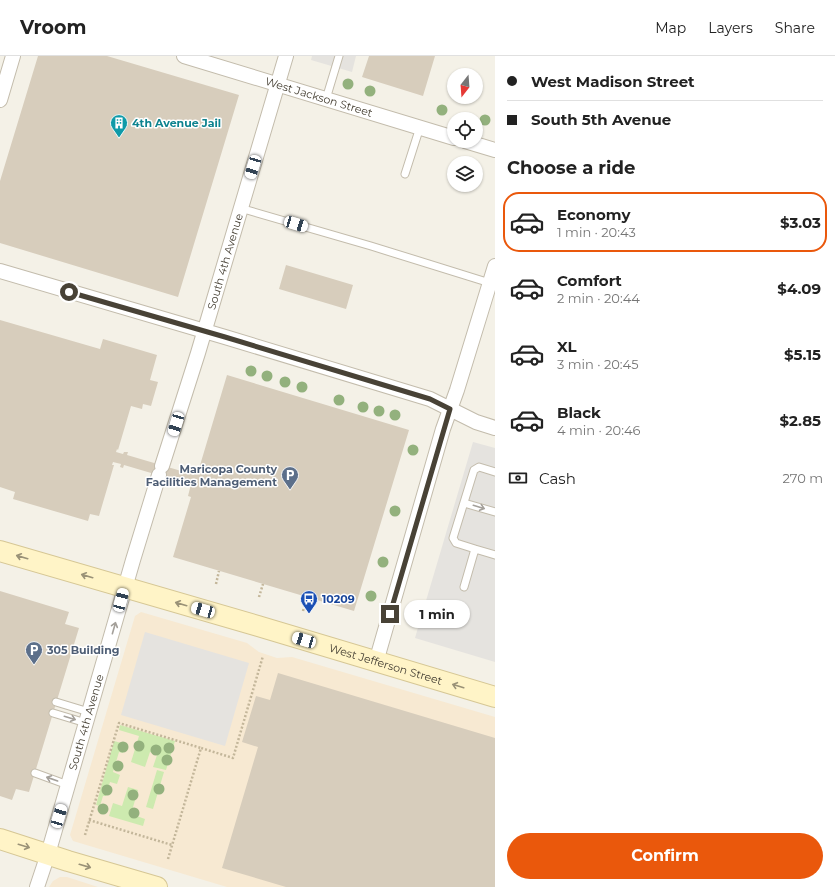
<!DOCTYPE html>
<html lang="en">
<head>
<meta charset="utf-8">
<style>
	body { margin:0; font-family:Montserrat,sans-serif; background:#f2f2f2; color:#222; height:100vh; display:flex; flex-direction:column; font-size:15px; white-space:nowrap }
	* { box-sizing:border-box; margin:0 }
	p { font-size:13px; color:#767676 }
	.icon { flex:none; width:22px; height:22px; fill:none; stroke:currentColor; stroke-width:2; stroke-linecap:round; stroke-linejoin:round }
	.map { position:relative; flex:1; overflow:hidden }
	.details { display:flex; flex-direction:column; background:#fff; width:340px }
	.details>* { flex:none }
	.banner { display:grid; align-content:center; height:88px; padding:0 12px; background:#fff }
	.needle { width:26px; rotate:197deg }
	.buttons { position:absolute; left:447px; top:12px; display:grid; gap:8px }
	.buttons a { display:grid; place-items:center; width:36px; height:36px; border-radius:50%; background:#fff; box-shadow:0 1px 3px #0004; font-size:20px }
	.end { position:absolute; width:18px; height:18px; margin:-9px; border:5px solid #484236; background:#fff; box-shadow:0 0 0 2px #fff }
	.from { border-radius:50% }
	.bubble { position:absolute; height:28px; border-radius:14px; background:#fff; box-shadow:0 1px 3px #0004; font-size:13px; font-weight:700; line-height:28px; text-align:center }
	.car { position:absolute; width:12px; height:24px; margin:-12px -6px; border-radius:5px; box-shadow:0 0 3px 1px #0007; background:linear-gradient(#fff 24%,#345 0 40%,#fff 0 76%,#345 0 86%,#fff 0) }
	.banner b { display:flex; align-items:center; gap:14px; height:38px; font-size:15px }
	.banner b+b { border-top:1px solid #e0e0e0 }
	.banner i { width:10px; height:10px; background:#222 }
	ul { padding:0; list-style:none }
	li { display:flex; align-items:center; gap:12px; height:60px; margin:0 8px 6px; padding:0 4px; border:2px solid transparent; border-radius:16px }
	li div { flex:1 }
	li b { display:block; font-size:15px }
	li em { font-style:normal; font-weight:700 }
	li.current { border-color:#ea580c }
	li>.icon { width:36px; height:36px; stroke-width:1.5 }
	h2 { padding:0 12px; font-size:18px; line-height:48px }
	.pay { display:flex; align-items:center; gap:10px; height:44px; padding:0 12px; font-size:15px }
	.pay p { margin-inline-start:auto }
	.primary-button { display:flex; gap:8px; margin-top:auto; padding:8px 12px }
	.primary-button a { flex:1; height:46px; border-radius:24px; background:#ea580c; color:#fff; font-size:16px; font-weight:700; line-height:46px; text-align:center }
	header { display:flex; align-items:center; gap:24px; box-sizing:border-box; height:56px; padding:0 20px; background:#fff; border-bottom:1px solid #e0e0e0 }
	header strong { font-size:19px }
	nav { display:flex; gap:22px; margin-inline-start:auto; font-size:14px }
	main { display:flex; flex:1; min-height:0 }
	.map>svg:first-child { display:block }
	.commercial { fill:#f7e9d2 }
	.green { fill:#cdeaaf }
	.parking { fill:#e5e3df }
	.building { fill:#d7cdbc }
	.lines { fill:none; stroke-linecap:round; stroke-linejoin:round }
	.lane-casing { stroke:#c3bcac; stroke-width:9 }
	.street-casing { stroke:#c3bcac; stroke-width:16 }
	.secondary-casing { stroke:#d6c795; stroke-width:22 }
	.path { stroke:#c3b69a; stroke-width:2.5; stroke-dasharray:2 2; stroke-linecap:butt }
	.lane { stroke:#fff; stroke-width:7 }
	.street { stroke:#fff; stroke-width:14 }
	.secondary { stroke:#fff4c7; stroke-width:20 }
	.tree { fill:#93b17d }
	.oneway { stroke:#a4a09a }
	.oneway2 { stroke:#9a9277 }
	.route { stroke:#484236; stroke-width:5 }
	.labels { text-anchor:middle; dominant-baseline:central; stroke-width:3; stroke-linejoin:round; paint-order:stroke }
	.street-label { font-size:11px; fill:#484236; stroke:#fff }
	.culture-label { font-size:11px; font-weight:bold; fill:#0d838f; stroke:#fff; text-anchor:start }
	.service-label { font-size:11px; font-weight:bold; fill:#4e5e75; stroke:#fff; text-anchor:end }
	.transit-label { font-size:11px; font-weight:bold; fill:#164399; stroke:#fff; text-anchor:start }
</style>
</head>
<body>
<header>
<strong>Vroom</strong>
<nav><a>Map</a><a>Layers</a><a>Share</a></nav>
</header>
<main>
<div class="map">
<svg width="495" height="831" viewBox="0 0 495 831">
	<rect width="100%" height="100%" fill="#f4f1e7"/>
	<path class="commercial" d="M141,556L247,587L259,596L277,602L292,601L495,661V831H227L73,785L70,779L135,560Z
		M60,821H67L98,831H49L53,825Z"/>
	<path class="green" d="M120,669L175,685L166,714L153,711L157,699L150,696L145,711L131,706L139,680L119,674Z
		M114,685L125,688L123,697L119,696L113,716L120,719L117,728L110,726L106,740H103L100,750L96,749Z
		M157,714L164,716L153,753L146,751Z
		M128,731L138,734L131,758L145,763L143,770L109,760L113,747L122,750Z"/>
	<path class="parking" d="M312,0H356L352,16L311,4Z
		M473,386L495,392V606L415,582Z
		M145,576L249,607L225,690L121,659Z"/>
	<path class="building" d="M38,0H107L239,39L178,241L0,187V125Z
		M369,0H435L423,40L362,21Z
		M286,209L353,229L346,253L279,233Z
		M0,264L100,293L103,283L157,299L150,324L158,326L151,350L143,348L142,353L131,350L118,394L117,393L116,396L123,398L124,396H128L127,399L188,417L189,414L193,415L192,419H194L195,415L198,416L227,319L409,374L354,555L173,501L191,441L188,440L191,428H189L188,431L184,430L185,427L124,409L123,412L120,411L121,408L113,406L112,409H114L99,460L90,458L88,465L13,443L15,436L0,431Z
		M0,535L69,556L65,568L79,572L29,736L16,733L12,744L0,740Z
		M278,617L495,682V831H286L222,812L258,691L242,686L256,640L270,644Z"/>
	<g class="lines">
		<g class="lane-casing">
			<path id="lane" d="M326,43L339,0
				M405,118L420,71
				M240,152L371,190L490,227
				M464,447L495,456
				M475,493L495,499
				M464,531L475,493L456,487L453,482L474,414L479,411L495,416
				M56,646L89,656
				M53,657L86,667
				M35,717L68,729"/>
		</g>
		<g class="street-casing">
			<g id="street">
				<path id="s1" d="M184,0L454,82"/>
				<path d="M0,44L13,0"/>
				<path d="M465,85L495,94"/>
				<path d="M0,215L225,281L430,343L476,366L495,372"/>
				<path id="s2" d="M162,410L198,297L286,0"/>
				<path d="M376,606L443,373L457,334L495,210"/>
				<path id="s3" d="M37,831L48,798L133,504L159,419"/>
			</g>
		</g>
		<g class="secondary-casing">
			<g id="secondary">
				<path id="s4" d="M0,495L258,570L495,641"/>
				<path d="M0,783L68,805L157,831"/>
			</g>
		</g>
		<path class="path" d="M216,528L219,515
			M259,541L263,528
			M303,555L307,541
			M89,764L172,789
			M85,779L119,667L201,692
			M168,803L201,692L233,702L263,600"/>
		<use href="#lane" class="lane"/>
		<use href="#street" class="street"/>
		<use href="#secondary" class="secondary"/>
	</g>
	<g class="tree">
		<circle cx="348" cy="28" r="5.5"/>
		<circle cx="370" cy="35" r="5.5"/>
		<circle cx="442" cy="54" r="5.5"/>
		<circle cx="485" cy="64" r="5.5"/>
		<circle cx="251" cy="315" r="5.5"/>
		<circle cx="267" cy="320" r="5.5"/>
		<circle cx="285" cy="326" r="5.5"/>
		<circle cx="302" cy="331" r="5.5"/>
		<circle cx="339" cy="344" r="5.5"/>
		<circle cx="363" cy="351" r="5.5"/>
		<circle cx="379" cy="355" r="5.5"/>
		<circle cx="395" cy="359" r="5.5"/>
		<circle cx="413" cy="394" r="5.5"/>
		<circle cx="395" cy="455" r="5.5"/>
		<circle cx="383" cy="506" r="5.5"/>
		<circle cx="371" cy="540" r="5.5"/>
		<circle cx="139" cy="690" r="5.5"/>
		<circle cx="123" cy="691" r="5.5"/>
		<circle cx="169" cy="692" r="5.5"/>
		<circle cx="156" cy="694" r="5.5"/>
		<circle cx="167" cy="704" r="5.5"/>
		<circle cx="118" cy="710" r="5.5"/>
		<circle cx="159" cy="733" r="5.5"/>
		<circle cx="107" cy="734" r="5.5"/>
		<circle cx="133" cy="739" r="5.5"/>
		<circle cx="103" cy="753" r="5.5"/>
		<circle cx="134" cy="757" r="5.5"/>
	</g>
	<defs><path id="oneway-shaft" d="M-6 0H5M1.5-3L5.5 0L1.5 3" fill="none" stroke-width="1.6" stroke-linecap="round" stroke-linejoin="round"/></defs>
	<g class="oneway">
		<use href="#oneway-shaft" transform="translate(479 451) rotate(17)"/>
		<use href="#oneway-shaft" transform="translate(114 572) rotate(-74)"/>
		<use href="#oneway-shaft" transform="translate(70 662) rotate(17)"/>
		<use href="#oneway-shaft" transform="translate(52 723) rotate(-161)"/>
	</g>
	<g class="oneway2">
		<use href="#oneway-shaft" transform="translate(22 501) rotate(-164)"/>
		<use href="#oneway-shaft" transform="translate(87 520) rotate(-164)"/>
		<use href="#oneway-shaft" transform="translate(181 548) rotate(-164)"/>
		<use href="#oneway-shaft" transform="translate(458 630) rotate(-163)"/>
		<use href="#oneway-shaft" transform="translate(24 790) rotate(17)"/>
		<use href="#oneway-shaft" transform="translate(85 810) rotate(16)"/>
	</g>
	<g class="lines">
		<path class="route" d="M69,236L225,281L430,343L450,353L390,558"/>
	</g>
	<defs>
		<g id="building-pin" transform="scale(0.9)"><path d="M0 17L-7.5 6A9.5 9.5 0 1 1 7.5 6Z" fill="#0f9aa8" stroke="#fff"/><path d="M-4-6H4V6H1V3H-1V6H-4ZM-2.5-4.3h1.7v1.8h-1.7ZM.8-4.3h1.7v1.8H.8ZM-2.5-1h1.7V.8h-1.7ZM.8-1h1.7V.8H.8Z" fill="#fff"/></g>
		<g id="parking-pin" transform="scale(0.9)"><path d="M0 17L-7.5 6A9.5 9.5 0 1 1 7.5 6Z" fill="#5c6f8a" stroke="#fff"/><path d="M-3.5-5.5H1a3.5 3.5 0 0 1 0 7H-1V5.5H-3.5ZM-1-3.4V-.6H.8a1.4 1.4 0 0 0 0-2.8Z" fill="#fff"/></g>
		<g id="bus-pin" transform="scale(0.9)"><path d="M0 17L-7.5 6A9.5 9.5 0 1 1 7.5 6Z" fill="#1a4fb4" stroke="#fff"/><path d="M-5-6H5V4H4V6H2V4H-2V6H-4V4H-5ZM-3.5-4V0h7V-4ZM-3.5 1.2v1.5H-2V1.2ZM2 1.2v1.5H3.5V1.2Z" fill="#fff"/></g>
	</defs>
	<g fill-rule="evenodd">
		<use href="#building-pin" x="119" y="67"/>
		<use href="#parking-pin" x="290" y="419"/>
		<use href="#bus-pin" x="309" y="543"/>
		<use href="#parking-pin" x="34" y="594"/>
	</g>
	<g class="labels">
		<g class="street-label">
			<text stroke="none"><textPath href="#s1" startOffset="141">West Jackson Street</textPath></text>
			<text stroke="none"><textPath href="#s2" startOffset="214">South 4th Avenue</textPath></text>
			<text stroke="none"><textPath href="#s4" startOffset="402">West Jefferson Street</textPath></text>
			<text stroke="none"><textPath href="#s3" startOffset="172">South 4th Avenue</textPath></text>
		</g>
		<g class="culture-label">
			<text x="132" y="67">4th Avenue Jail</text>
		</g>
		<g class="service-label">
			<text x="277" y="413">Maricopa County<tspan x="277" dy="13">Facilities Management</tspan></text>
			<text x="47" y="594" text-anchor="start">305 Building</text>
		</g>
		<g class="transit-label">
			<text x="322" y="543">10209</text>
		</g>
	</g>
</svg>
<div class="buttons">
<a><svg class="needle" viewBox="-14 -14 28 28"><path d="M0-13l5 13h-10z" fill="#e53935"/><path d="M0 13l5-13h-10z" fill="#767676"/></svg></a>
<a><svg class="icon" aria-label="locate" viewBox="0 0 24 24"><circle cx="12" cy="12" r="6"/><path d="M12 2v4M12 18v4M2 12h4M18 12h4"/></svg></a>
<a><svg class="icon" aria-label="layers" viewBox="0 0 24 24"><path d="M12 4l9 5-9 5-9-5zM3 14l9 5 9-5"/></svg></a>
</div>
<i class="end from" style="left:69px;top:236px"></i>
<i class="end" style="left:390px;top:558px"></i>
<div class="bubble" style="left:404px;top:544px;width:66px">1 min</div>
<i class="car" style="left:253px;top:111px;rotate:197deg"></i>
<i class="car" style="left:296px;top:168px;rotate:107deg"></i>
<i class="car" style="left:176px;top:368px;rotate:197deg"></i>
<i class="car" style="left:121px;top:544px;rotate:15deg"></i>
<i class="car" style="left:203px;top:554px;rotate:286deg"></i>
<i class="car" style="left:304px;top:584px;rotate:287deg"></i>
<i class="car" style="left:59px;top:760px;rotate:17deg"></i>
</div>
<section class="details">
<div class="banner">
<b><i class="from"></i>West Madison Street</b>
<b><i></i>South 5th Avenue</b>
</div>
<h2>Choose a ride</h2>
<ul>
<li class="current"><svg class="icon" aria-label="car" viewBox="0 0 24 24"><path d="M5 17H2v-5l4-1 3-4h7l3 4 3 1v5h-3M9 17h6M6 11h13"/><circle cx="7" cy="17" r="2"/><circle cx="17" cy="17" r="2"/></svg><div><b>Economy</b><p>1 min · 20:43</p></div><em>$3.03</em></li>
<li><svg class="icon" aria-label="car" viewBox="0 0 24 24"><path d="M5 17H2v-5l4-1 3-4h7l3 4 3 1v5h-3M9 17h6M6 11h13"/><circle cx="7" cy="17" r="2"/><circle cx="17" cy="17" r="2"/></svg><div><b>Comfort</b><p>2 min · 20:44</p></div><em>$4.09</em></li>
<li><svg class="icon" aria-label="car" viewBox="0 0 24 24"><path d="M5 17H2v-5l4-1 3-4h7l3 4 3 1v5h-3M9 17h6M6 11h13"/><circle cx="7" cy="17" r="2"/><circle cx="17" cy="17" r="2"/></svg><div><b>XL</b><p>3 min · 20:45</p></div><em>$5.15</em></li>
<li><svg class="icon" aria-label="car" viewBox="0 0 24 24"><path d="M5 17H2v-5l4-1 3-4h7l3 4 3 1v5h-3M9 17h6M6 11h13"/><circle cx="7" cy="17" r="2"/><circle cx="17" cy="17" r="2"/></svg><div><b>Black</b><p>4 min · 20:46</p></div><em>$2.85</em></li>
</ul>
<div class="pay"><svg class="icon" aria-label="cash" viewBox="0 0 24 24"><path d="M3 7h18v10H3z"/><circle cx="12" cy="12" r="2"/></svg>Cash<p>270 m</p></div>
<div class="primary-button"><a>Confirm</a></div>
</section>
</main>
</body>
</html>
